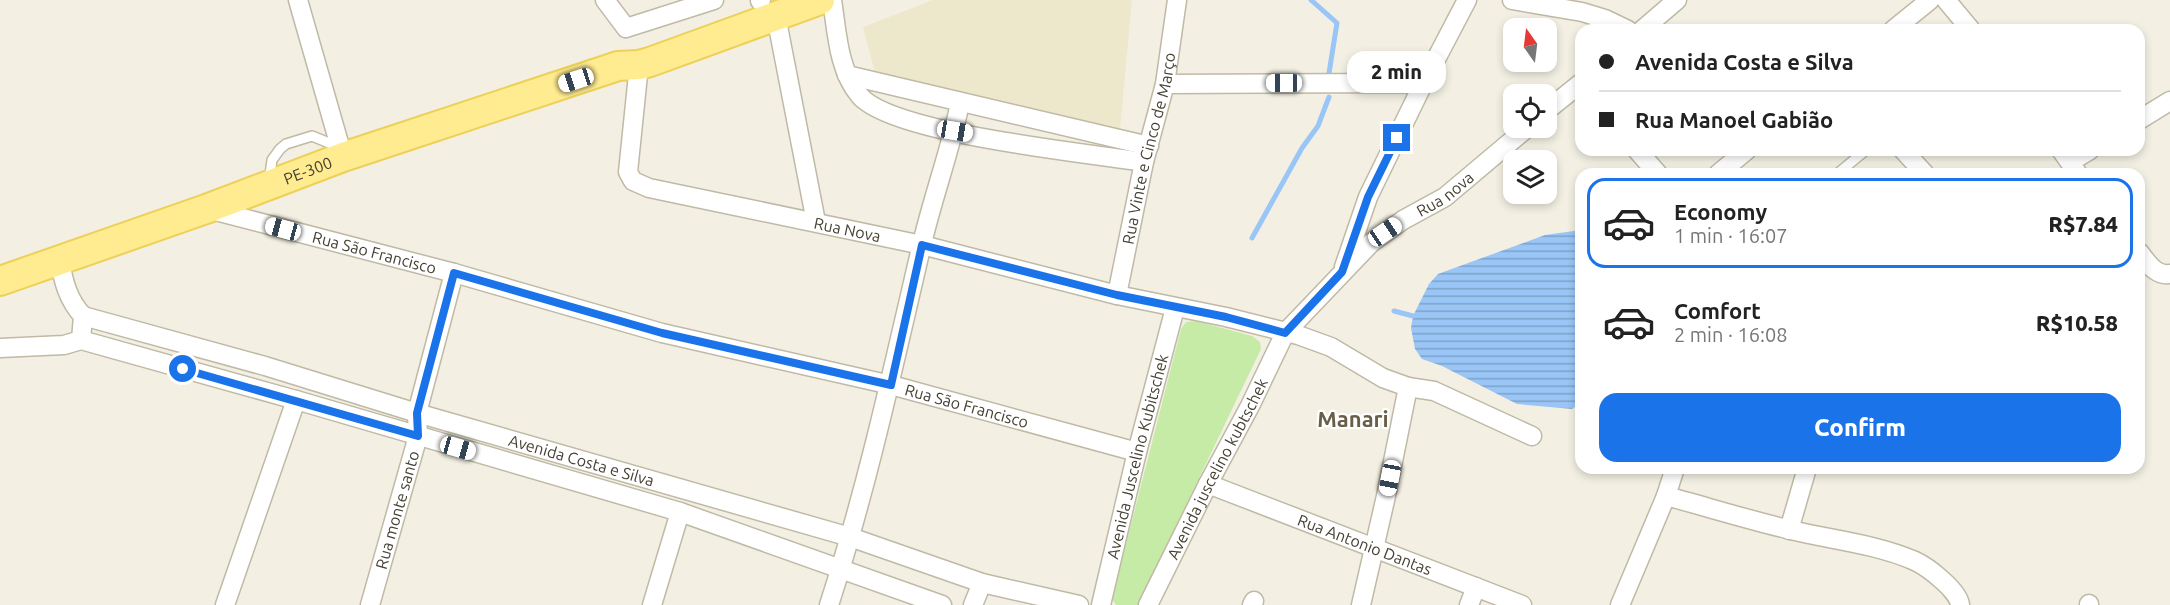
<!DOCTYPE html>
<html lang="en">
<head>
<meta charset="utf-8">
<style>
	body { margin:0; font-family:Ubuntu,sans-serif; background:#f6f6f6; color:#222; height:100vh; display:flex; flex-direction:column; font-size:22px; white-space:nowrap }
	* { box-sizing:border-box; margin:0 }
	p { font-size:20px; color:#767676 }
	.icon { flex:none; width:33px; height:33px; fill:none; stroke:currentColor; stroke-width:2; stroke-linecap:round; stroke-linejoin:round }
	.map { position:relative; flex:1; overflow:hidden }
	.side { position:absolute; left:1575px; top:168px; width:570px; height:306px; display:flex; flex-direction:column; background:#fff; border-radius:18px; box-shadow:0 3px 9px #0003 }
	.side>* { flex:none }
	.banner { position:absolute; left:1575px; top:24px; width:570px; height:132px; border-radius:18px; box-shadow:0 3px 9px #0003; display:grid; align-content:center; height:132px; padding:0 24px; background:#fff }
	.needle { width:39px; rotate:346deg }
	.controls { position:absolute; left:1503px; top:18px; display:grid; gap:12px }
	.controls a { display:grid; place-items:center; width:54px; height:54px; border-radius:12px; background:#fff; box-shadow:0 3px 9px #0003; font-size:30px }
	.end { position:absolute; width:27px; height:27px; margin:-14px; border:8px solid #1a73e8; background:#fff; box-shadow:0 0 0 3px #fff }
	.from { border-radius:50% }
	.bubble { position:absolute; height:42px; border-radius:18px; background:#fff; box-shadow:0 3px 9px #0003; font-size:20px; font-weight:800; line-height:42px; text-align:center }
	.car { position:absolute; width:18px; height:36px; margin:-18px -9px; border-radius:8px; box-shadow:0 0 4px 2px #0007; background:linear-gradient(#fff 24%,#345 0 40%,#fff 0 76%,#345 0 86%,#fff 0) }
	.banner b { display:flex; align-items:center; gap:21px; height:57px; font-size:22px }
	.banner b+b { border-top:2px solid #e0e0e0 }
	.banner i { width:15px; height:15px; background:#222 }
	ul { padding:10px 0 0; list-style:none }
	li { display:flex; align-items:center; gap:18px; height:90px; margin:0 12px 9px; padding:0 12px; border:3px solid transparent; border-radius:18px }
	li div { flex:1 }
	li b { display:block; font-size:22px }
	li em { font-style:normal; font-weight:800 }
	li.selected { border-color:#1a73e8 }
	li>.icon { width:54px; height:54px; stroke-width:1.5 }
	.button { display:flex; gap:12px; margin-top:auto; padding:12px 24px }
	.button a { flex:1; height:69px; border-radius:18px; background:#1a73e8; color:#fff; font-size:24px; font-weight:800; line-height:69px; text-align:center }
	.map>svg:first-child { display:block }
	.education { fill:#ede7cb }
	.green { fill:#c5eba7 }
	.water { fill:url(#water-rules) }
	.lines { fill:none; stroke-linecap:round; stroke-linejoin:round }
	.stream { stroke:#99c6f6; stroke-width:5 }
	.lane-casing { stroke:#bfb9a5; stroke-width:12 }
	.street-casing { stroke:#bfb9a5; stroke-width:21 }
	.primary-casing { stroke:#edd057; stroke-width:32 }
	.lane { stroke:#fff; stroke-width:9 }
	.street { stroke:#fff; stroke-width:18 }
	.primary { stroke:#ffeb90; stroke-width:28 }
	.route { stroke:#1a73e8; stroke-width:8 }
	.labels { text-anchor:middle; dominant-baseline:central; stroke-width:4.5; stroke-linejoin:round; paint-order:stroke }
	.street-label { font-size:16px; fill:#454033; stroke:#fff }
	.district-label { font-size:22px; font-weight:bold; fill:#695f49; stroke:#fff }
</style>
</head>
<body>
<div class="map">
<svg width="2170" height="605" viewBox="0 0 2170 605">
	<defs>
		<pattern id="water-rules" width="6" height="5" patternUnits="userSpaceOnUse" patternTransform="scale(1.5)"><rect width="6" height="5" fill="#99c6f6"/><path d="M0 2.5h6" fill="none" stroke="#7fa2c8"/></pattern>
	</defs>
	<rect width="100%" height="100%" fill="#f3f0e3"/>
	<path class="education" d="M933,0H1132L1120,129L875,73L863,27Z"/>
	<path class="green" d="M1196,321L1252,336L1260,342L1261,349L1138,605H1116L1112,599L1181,329L1186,322Z"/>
	<path class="water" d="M1581,230V402L1572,409L1517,404L1442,366L1422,359L1415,349L1411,328L1413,316L1429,284L1438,274L1545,235Z"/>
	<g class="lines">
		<path class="stream" d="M1311,0L1337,23L1329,73
			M1252,238L1302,148L1318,126L1329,97
			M1394,311L1413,316"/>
		<g class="lane-casing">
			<path id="lane" d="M1837,174L1866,150
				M269,182L272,160L280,149L286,144L312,136L339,147"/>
		</g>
		<g class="street-casing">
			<g id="street">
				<path d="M298,0L343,157"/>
				<path d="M605,0L626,28L714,0"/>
				<path d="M832,0C837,32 838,70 860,96C893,134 1088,153 1144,162"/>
				<path d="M1512,0L1582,12L1605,19L1628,30"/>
				<path d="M1946,0L1971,30"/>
				<path d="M760,1L761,0"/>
				<path d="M776,16L816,222"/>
				<path d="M1642,30L1677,0"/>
				<path d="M1893,30L1930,0"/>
				<path id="s1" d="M639,65L628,172L633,181L649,188L922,245L1117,295L1226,317L1298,335L1331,347L1383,378L1408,387L1386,496L1361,605"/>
				<path d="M847,75L1149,146"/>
				<path d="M1165,84L1402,83L1423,84"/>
				<path d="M1546,111L1581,83"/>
				<path d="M2139,120L2170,101"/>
				<path d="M1637,150L1658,174"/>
				<path d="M1903,150L1925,174"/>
				<path d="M2061,150L2078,174"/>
				<path d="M2070,162L2090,150"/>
				<path d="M1718,174L1747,150"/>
				<path id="s2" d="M208,209L454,273L662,333L891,385L1137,452"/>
				<path d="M2139,252C2148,263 2155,276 2170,274"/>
				<path d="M1344,267L1368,197L1423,84L1467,0"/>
				<path id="s3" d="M1117,295L1144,162L1165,84L1177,0"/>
				<path id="s4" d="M83,316L265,366L417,413L850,537L982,583L1079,605"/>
				<path d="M81,340L296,400L680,512L942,605"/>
				<path d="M0,348L64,345L81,340L83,316C68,300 63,281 60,260"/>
				<path d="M1408,387L1434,391L1532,436"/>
				<path id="s5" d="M1208,484L1522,605"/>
				<path d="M1666,496C1707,507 1749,520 1791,530C1832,540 1876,544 1915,561C1928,567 1959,591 1960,605"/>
				<path d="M1789,530L1807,468"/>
				<path d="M225,605L296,400"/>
				<path id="s6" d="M370,605L418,436L417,413L454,273"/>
				<path d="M652,605L680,512"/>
				<path d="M829,605C867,488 893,368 921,248C932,199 950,152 960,103"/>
				<path d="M973,605L982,583"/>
				<path id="s7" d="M1101,605L1137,452L1175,308"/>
				<path id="s8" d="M1148,605L1208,484L1250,406L1285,333L1371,243L1403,220L1445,197L1527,128"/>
				<path d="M1252,605L1254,601"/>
				<path d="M1469,605L1476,587"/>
				<path d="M1620,605L1666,496L1675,468"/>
				<path d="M2089,605V604"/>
			</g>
		</g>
		<g class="primary-casing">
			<g id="primary">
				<path id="s9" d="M0,281L206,209L343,157L618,66L639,65L650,62L820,0"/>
			</g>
		</g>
		<use href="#lane" class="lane"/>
		<use href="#street" class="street"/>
		<use href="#primary" class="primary"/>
	</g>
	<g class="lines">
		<path class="route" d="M183,369L418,436L417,413L454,273L662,333L891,385L922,245L1117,295L1226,317L1285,333L1342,272L1368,197L1397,138"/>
	</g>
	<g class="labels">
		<g class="street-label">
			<text stroke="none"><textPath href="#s3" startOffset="150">Rua Vinte e Cinco de Março</textPath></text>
			<text stroke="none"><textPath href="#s9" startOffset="327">PE-300</textPath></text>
			<text stroke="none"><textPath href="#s8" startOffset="518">Rua nova</textPath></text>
			<text stroke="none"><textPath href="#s1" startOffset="338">Rua Nova</textPath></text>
			<text stroke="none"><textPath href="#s2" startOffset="172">Rua São Francisco</textPath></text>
			<text stroke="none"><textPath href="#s2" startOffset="784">Rua São Francisco</textPath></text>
			<text stroke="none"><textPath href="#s7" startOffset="153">Avenida Juscelino Kubitschek</textPath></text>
			<text stroke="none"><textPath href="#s4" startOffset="519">Avenida Costa e Silva</textPath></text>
			<text stroke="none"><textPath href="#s8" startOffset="153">Avenida juscelino kubtschek</textPath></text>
			<text stroke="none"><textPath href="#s6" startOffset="99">Rua monte santo</textPath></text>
			<text stroke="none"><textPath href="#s5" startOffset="168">Rua Antonio Dantas</textPath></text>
		</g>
		<g class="district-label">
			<text x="1353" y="418">Manari</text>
		</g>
	</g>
</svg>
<div class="controls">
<a><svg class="needle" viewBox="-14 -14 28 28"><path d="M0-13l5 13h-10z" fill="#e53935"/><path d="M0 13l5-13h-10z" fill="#767676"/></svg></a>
<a><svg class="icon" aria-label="locate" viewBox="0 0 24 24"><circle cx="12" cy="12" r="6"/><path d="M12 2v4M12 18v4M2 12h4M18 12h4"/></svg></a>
<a><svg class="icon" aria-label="layers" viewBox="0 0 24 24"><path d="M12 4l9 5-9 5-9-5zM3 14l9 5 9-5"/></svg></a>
</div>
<i class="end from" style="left:183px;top:369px"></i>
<i class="end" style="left:1397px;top:138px"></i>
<div class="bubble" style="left:1347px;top:51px;width:99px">2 min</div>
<i class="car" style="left:576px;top:80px;rotate:252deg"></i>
<i class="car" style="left:1284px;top:83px;rotate:270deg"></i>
<i class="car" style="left:955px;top:131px;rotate:100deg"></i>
<i class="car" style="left:283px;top:229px;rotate:285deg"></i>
<i class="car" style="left:1385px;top:232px;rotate:56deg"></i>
<i class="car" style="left:458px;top:448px;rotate:106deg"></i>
<i class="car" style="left:1390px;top:478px;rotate:191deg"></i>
<div class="banner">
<b><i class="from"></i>Avenida Costa e Silva</b>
<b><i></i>Rua Manoel Gabião</b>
</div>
<section class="side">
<ul>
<li class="selected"><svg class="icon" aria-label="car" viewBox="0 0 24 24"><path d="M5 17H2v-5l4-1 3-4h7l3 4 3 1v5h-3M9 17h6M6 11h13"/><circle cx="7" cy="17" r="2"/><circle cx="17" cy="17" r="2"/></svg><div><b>Economy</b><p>1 min · 16:07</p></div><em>R$7.84</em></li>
<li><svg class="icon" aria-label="car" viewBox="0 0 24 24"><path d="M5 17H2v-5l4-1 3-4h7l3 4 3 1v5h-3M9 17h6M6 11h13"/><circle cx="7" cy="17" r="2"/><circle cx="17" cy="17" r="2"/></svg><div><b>Comfort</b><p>2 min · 16:08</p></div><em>R$10.58</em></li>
</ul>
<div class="button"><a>Confirm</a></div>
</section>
</div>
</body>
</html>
